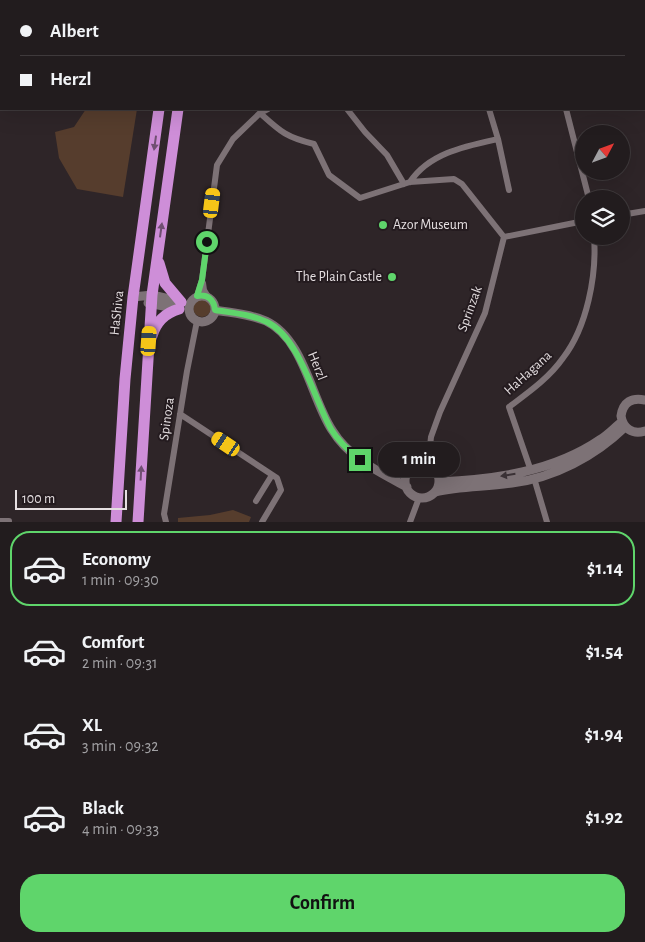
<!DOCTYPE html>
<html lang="en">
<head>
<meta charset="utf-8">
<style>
	body { margin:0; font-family:"Alegreya Sans",sans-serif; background:#2a2527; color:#f1f3f6; height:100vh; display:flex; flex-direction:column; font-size:19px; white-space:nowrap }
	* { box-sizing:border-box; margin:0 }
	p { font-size:16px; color:#a2a1a4 }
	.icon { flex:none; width:28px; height:28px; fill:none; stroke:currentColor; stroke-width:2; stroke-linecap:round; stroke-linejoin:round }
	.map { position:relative; height:522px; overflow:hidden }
	.panel { display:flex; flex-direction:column; background:#221c1e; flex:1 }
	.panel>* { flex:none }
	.top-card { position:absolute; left:0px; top:0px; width:645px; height:110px; box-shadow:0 5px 20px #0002,0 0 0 1px #3f3a3c; display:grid; align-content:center; height:110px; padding:0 20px; background:#221c1e }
	.needle { width:32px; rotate:49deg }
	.controls { position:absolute; left:575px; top:125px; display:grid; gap:10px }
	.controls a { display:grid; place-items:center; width:55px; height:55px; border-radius:50%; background:#221c1e; box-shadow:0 5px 20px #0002,0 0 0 1px #3f3a3c; font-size:25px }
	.scale { position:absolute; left:15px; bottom:12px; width:112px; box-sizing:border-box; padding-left:5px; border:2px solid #e5dfe1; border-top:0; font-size:14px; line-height:18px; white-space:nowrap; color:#e5dfe1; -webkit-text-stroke:4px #241b1f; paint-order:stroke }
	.end { position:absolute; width:22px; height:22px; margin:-11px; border:6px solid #5fd56b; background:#111; box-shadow:0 0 0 2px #111 }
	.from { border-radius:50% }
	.bubble { position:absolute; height:35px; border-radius:18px; background:#221c1e; box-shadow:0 5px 20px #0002,0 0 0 1px #3f3a3c; font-size:16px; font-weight:600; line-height:35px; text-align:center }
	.car { position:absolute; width:15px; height:30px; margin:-15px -8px; border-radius:6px; box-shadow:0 0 4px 1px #0007; background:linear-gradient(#f5c518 24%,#345 0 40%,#f5c518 0 76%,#345 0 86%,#f5c518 0) }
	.top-card b { display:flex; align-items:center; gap:18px; height:48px; font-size:19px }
	.top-card b+b { border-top:1px solid #3f3a3c }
	.top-card i { width:12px; height:12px; background:#f1f3f6 }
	ul { padding:9px 0 0; list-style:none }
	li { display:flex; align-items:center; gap:15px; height:75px; margin:0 10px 8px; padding:0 10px; border:2px solid transparent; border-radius:20px }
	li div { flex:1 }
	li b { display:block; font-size:19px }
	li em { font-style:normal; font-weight:600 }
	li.selected { border-color:#5fd56b }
	li>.icon { width:45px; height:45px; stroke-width:1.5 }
	.action { display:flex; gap:10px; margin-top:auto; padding:10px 20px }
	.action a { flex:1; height:58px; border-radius:20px; background:#5fd56b; color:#111; font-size:20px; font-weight:600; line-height:58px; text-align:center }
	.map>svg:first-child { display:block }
	.green { fill:#563d2d }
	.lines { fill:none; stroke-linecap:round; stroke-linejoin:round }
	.street { stroke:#7d7276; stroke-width:6 }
	.secondary { stroke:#7d7276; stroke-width:9 }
	.highway { stroke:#ce8ed8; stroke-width:11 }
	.oneway { fill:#704f72 }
	.oneway2 { fill:#3a3135 }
	.route { stroke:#5fd56b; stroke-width:6 }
	.poi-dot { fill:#5fd56b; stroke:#241b1f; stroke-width:2 }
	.labels { text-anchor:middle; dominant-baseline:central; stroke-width:4; stroke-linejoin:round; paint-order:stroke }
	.poi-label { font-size:14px; fill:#e5dfe1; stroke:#241b1f; text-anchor:start }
	.street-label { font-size:14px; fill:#e5dfe1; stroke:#241b1f }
</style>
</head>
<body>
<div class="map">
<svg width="645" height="522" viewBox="0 0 645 522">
	<rect width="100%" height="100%" fill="#2e2528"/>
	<path class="green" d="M86,109H137L123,197L77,189L59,158L55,132L74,127Z
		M193 308a9 9 0 1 1 18 0a9 9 0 1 1-18 0Z
		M233,510L251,517L249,522H178V518L210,515Z"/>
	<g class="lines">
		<path class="street" d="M375,1V0
			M457,1V0
			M583,1L586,0
			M347,109L365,132L387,155L404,184
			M489,109L498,139L509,190
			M566,109L589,199
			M260,113C281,132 286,137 314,144L329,175L360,198L410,182L454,179L462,184L504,237
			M410,182C429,153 466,146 498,139
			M621,215L645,211
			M203,283L204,290L209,298
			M197,296L202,280L217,165L233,139L260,113L268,109
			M180,414L277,478L281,490L262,522
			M428,465L431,437L440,412L485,313L504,237L584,221
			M531,471L509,407C529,392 549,378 563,358C587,327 597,275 594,236
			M534,478L547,522
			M256,501L272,475
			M0,521H9
			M166,522L164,514L187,371L197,321
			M410,522L419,498"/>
		<path class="secondary" d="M609,0L610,1
			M644,95L645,99
			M189 309a13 13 0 1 1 26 0a13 13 0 1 1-26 0Z
			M133,297L152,295L182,302
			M148,303L179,309
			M215,310C232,313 250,314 266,321C304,339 311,398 332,430C349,458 379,472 407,487
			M645,400C632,397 623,402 621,416C623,428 632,435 645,431
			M405 481a17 17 0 1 1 34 0a17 17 0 1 1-34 0Z
			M439,482C496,479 553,472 601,439C609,434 615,427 622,422
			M435,492C460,486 486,487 512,483C554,478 595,456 625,427"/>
		<path class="highway" d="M168,1V0
			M188,1L189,0
			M159,263L165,283L181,302
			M152,336C156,322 165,313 179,309
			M116,522L125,379L133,297L159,109
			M138,522L152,295L178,109"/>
	</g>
	<defs><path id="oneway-solid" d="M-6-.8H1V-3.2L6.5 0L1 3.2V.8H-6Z" transform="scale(1.25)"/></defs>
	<g class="oneway">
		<use href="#oneway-solid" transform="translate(155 143) rotate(98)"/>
		<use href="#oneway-solid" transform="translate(161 230) rotate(-82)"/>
		<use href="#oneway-solid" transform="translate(141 473) rotate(-87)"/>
	</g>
	<use class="oneway2" href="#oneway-solid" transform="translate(508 475) rotate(171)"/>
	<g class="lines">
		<path class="route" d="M207,242L202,280L197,296C207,294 214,299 215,310C232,313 251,314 267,322C300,338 313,397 331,429C338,441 349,451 360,460"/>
	</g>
	<g class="poi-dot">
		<circle cx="383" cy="225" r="5"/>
		<circle cx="392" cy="277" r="5"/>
	</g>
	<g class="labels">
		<g class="poi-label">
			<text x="393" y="225">Azor Museum</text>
			<text x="382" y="277" text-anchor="end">The Plain Castle</text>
		</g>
		<g class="street-label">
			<text transform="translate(470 309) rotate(-70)">Sprinzak</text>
			<text transform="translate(117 313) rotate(-84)">HaShiva</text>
			<text transform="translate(317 366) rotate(68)">Herzl</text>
			<text transform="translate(528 373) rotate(-42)">HaHagana</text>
			<text transform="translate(167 419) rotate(-82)">Spinoza</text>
		</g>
	</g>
</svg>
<div class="controls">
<a><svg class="needle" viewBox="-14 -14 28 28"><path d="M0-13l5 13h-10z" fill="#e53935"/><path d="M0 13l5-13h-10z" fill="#a2a1a4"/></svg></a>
<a><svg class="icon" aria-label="layers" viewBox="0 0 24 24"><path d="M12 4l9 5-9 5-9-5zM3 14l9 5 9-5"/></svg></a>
</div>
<div class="scale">100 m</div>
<i class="end from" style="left:207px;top:242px"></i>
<i class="end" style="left:360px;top:460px"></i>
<div class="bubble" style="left:378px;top:442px;width:82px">1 min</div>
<i class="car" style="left:212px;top:203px;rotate:7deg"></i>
<i class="car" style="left:149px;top:341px;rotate:4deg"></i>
<i class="car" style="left:226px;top:444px;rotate:304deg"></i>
<div class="top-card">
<b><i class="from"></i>Albert</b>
<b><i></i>Herzl</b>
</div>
</div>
<section class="panel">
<ul>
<li class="selected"><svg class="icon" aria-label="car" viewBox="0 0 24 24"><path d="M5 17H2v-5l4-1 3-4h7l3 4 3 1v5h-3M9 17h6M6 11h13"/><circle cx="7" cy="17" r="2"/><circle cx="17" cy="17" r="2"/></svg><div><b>Economy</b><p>1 min · 09:30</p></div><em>$1.14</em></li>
<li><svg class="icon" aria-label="car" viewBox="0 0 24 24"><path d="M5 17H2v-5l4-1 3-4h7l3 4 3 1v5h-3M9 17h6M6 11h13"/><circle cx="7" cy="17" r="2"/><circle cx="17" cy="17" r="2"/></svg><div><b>Comfort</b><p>2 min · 09:31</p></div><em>$1.54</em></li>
<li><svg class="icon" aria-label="car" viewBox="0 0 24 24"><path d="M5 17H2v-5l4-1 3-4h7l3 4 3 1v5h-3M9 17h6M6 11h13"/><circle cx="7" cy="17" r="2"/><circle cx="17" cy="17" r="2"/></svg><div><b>XL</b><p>3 min · 09:32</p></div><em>$1.94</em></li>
<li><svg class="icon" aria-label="car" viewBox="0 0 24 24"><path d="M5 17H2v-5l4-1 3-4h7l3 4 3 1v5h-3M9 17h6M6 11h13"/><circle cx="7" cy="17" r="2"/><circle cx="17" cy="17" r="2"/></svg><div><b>Black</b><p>4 min · 09:33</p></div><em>$1.92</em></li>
</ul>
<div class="action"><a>Confirm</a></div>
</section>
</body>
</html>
